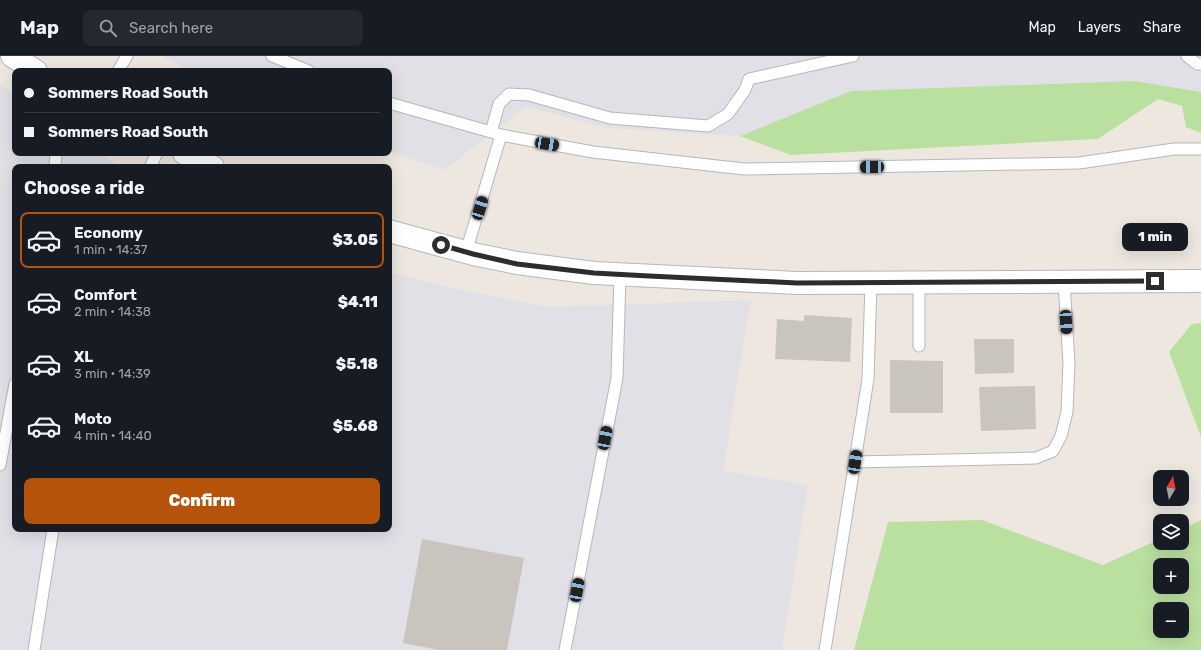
<!DOCTYPE html>
<html lang="en">
<head>
<meta charset="utf-8">
<style>
	body { margin:0; font-family:Rubik,sans-serif; background:#242831; color:#f1f3f6; height:100vh; display:flex; flex-direction:column; font-size:15px; white-space:nowrap }
	* { box-sizing:border-box; margin:0 }
	p { font-size:13px; color:#9ea1a6 }
	.icon { flex:none; width:22px; height:22px; fill:none; stroke:currentColor; stroke-width:2; stroke-linecap:round; stroke-linejoin:round }
	.map { position:relative; flex:1; overflow:hidden }
	.sheet { position:absolute; left:12px; top:108px; width:380px; height:368px; display:flex; flex-direction:column; background:#171b24; border-radius:8px; box-shadow:0 4px 16px #0002 }
	.sheet>* { flex:none }
	.hud { position:absolute; left:12px; top:12px; width:380px; height:88px; border-radius:8px; box-shadow:0 4px 16px #0002; display:grid; align-content:center; height:88px; padding:0 12px; background:#171b24 }
	.needle { width:26px; rotate:10deg }
	.fabs { position:absolute; left:1153px; top:414px; display:grid; gap:8px }
	.fabs a { display:grid; place-items:center; width:36px; height:36px; border-radius:8px; background:#171b24; box-shadow:0 4px 16px #0002; font-size:20px }
	.end { position:absolute; width:18px; height:18px; margin:-9px; border:5px solid #2d2d2d; background:#fff; box-shadow:0 0 0 2px #fff }
	.from { border-radius:50% }
	.bubble { position:absolute; height:28px; border-radius:8px; background:#171b24; box-shadow:0 4px 16px #0002; font-size:13px; font-weight:800; line-height:28px; text-align:center }
	.car { position:absolute; width:12px; height:24px; margin:-12px -6px; border-radius:5px; box-shadow:0 0 3px 1px #0007; background:linear-gradient(#222 24%,#8ab4d8 0 40%,#222 0 76%,#8ab4d8 0 86%,#222 0) }
	.hud b { display:flex; align-items:center; gap:14px; height:38px; font-size:15px }
	.hud b+b { border-top:1px solid #363941 }
	.hud i { width:10px; height:10px; background:#f1f3f6 }
	ul { padding:0; list-style:none }
	li { display:flex; align-items:center; gap:12px; height:56px; margin:0 8px 6px; padding:0 4px; border:2px solid transparent; border-radius:8px }
	li div { flex:1 }
	li b { display:block; font-size:15px }
	li em { font-style:normal; font-weight:800 }
	li.selected { border-color:#b45309 }
	li>.icon { width:36px; height:36px; stroke-width:1.5 }
	h2 { padding:0 12px; font-size:18px; line-height:48px }
	.cta { display:flex; gap:8px; margin-top:auto; padding:8px 12px }
	.cta a { flex:1; height:46px; border-radius:8px; background:#b45309; color:#fff; font-size:16px; font-weight:800; line-height:46px; text-align:center }
	header { display:flex; align-items:center; gap:24px; box-sizing:border-box; height:56px; padding:0 20px; background:#171b24; border-bottom:1px solid #363941 }
	header strong { font-size:19px }
	nav { display:flex; gap:22px; margin-inline-start:auto; font-size:14px }
	.search { width:280px; height:36px; background:#242831; display:flex; align-items:center; gap:10px; box-sizing:border-box; padding:0 14px; border-radius:8px; color:#9ea1a6; font-size:15px }
	.map>svg:first-child { display:block }
	.industrial { fill:#e1e0e6 }
	.green { fill:#bae0a0; fill-rule:evenodd }
	.building { fill:#c9c5be }
	.lines { fill:none; stroke-linecap:round; stroke-linejoin:round }
	.lane-casing { stroke:#b3b7bf; stroke-width:13 }
	.street-casing { stroke:#b3b7bf; stroke-width:24 }
	.lane { stroke:#fff; stroke-width:11 }
	.street { stroke:#fff; stroke-width:22 }
	.route { stroke:#2d2d2d; stroke-width:5 }
</style>
</head>
<body>
<header>
<strong>Map</strong>
<div class="search"><svg class="icon" aria-label="search" viewBox="0 0 24 24"><circle cx="10" cy="10" r="6"/><path d="M15 15l6 6"/></svg>Search here</div>
<nav><a>Map</a><a>Layers</a><a>Share</a></nav>
</header>
<div class="map">
<svg width="1201" height="594" viewBox="0 0 1201 594">
	<rect width="100%" height="100%" fill="#ede7e0"/>
	<path class="industrial" d="M163,0H1201V36L1135,25L851,35L740,80L607,72L526,51L444,114L389,95V15H190Z
		M0,28L15,38V42L12,46L15,48V97H97L123,111H15V473H389V216L455,233L548,251L751,244L723,415L808,429L782,594H0Z"/>
	<path class="green" d="M1135,25L1201,36V77L1186,71L1182,50L1158,43L1098,83L791,99L740,80L851,35Z
		M1201,267V381L1169,296L1192,268Z
		M982,464L1103,509L1160,483V487H1182V473L1201,464V594H854L888,466ZM1160,509H1182V531H1160ZM1160,553H1182V575H1160Z"/>
	<path class="building" d="M804,259L852,262L850,306L775,303L777,263L804,265Z
		M974,283H1014V317L975,318Z
		M890,304L943,305V357H890Z
		M1035,330L1036,373L981,375L979,331Z
		M422,483L524,502L507,594H439L403,587Z"/>
	<g class="lines">
		<g class="lane-casing">
			<path id="lane" d="M272,0L309,15
				M1187,0L1197,8H1201
				M118,15L127,0
				M389,47L498,78
				M491,76L499,48L509,38L529,39L610,62L708,70L728,58L745,34L749,23L853,0
				M55,111L56,97
				M150,111L157,97
				M466,196L501,79L593,96L744,113L1079,107L1174,93H1201
				M919,290V227
				M855,406L1036,402L1053,395L1061,380L1067,356L1069,307L1064,226
				M0,409L15,328
				M34,594L53,473
				M565,594L617,322L620,219
				M825,594L868,323L871,227"/>
		</g>
		<g class="street-casing">
			<path id="street" d="M12,0L36,15
				M184,97L213,111
				M389,175L473,198L517,207L594,217L797,227L1201,225"/>
		</g>
		<use href="#lane" class="lane"/>
		<use href="#street" class="street"/>
	</g>
	<g class="lines">
		<path class="route" d="M441,189L473,198L517,208L594,217L649,220L797,227L1155,225"/>
	</g>
</svg>
<div class="fabs">
<a><svg class="needle" viewBox="-14 -14 28 28"><path d="M0-13l5 13h-10z" fill="#e53935"/><path d="M0 13l5-13h-10z" fill="#9ea1a6"/></svg></a>
<a><svg class="icon" aria-label="layers" viewBox="0 0 24 24"><path d="M12 4l9 5-9 5-9-5zM3 14l9 5 9-5"/></svg></a>
<a>+</a>
<a>−</a>
</div>
<i class="end from" style="left:441px;top:189px"></i>
<i class="end" style="left:1155px;top:225px"></i>
<div class="bubble" style="left:1122px;top:167px;width:66px">1 min</div>
<i class="car" style="left:547px;top:88px;rotate:100deg"></i>
<i class="car" style="left:872px;top:111px;rotate:269deg"></i>
<i class="car" style="left:480px;top:152px;rotate:17deg"></i>
<i class="car" style="left:1066px;top:266px;rotate:177deg"></i>
<i class="car" style="left:605px;top:382px;rotate:11deg"></i>
<i class="car" style="left:855px;top:406px;rotate:9deg"></i>
<i class="car" style="left:577px;top:534px;rotate:11deg"></i>
<div class="hud">
<b><i class="from"></i>Sommers Road South</b>
<b><i></i>Sommers Road South</b>
</div>
<section class="sheet">
<h2>Choose a ride</h2>
<ul>
<li class="selected"><svg class="icon" aria-label="car" viewBox="0 0 24 24"><path d="M5 17H2v-5l4-1 3-4h7l3 4 3 1v5h-3M9 17h6M6 11h13"/><circle cx="7" cy="17" r="2"/><circle cx="17" cy="17" r="2"/></svg><div><b>Economy</b><p>1 min · 14:37</p></div><em>$3.05</em></li>
<li><svg class="icon" aria-label="car" viewBox="0 0 24 24"><path d="M5 17H2v-5l4-1 3-4h7l3 4 3 1v5h-3M9 17h6M6 11h13"/><circle cx="7" cy="17" r="2"/><circle cx="17" cy="17" r="2"/></svg><div><b>Comfort</b><p>2 min · 14:38</p></div><em>$4.11</em></li>
<li><svg class="icon" aria-label="car" viewBox="0 0 24 24"><path d="M5 17H2v-5l4-1 3-4h7l3 4 3 1v5h-3M9 17h6M6 11h13"/><circle cx="7" cy="17" r="2"/><circle cx="17" cy="17" r="2"/></svg><div><b>XL</b><p>3 min · 14:39</p></div><em>$5.18</em></li>
<li><svg class="icon" aria-label="car" viewBox="0 0 24 24"><path d="M5 17H2v-5l4-1 3-4h7l3 4 3 1v5h-3M9 17h6M6 11h13"/><circle cx="7" cy="17" r="2"/><circle cx="17" cy="17" r="2"/></svg><div><b>Moto</b><p>4 min · 14:40</p></div><em>$5.68</em></li>
</ul>
<div class="cta"><a>Confirm</a></div>
</section>
</div>
</body>
</html>
